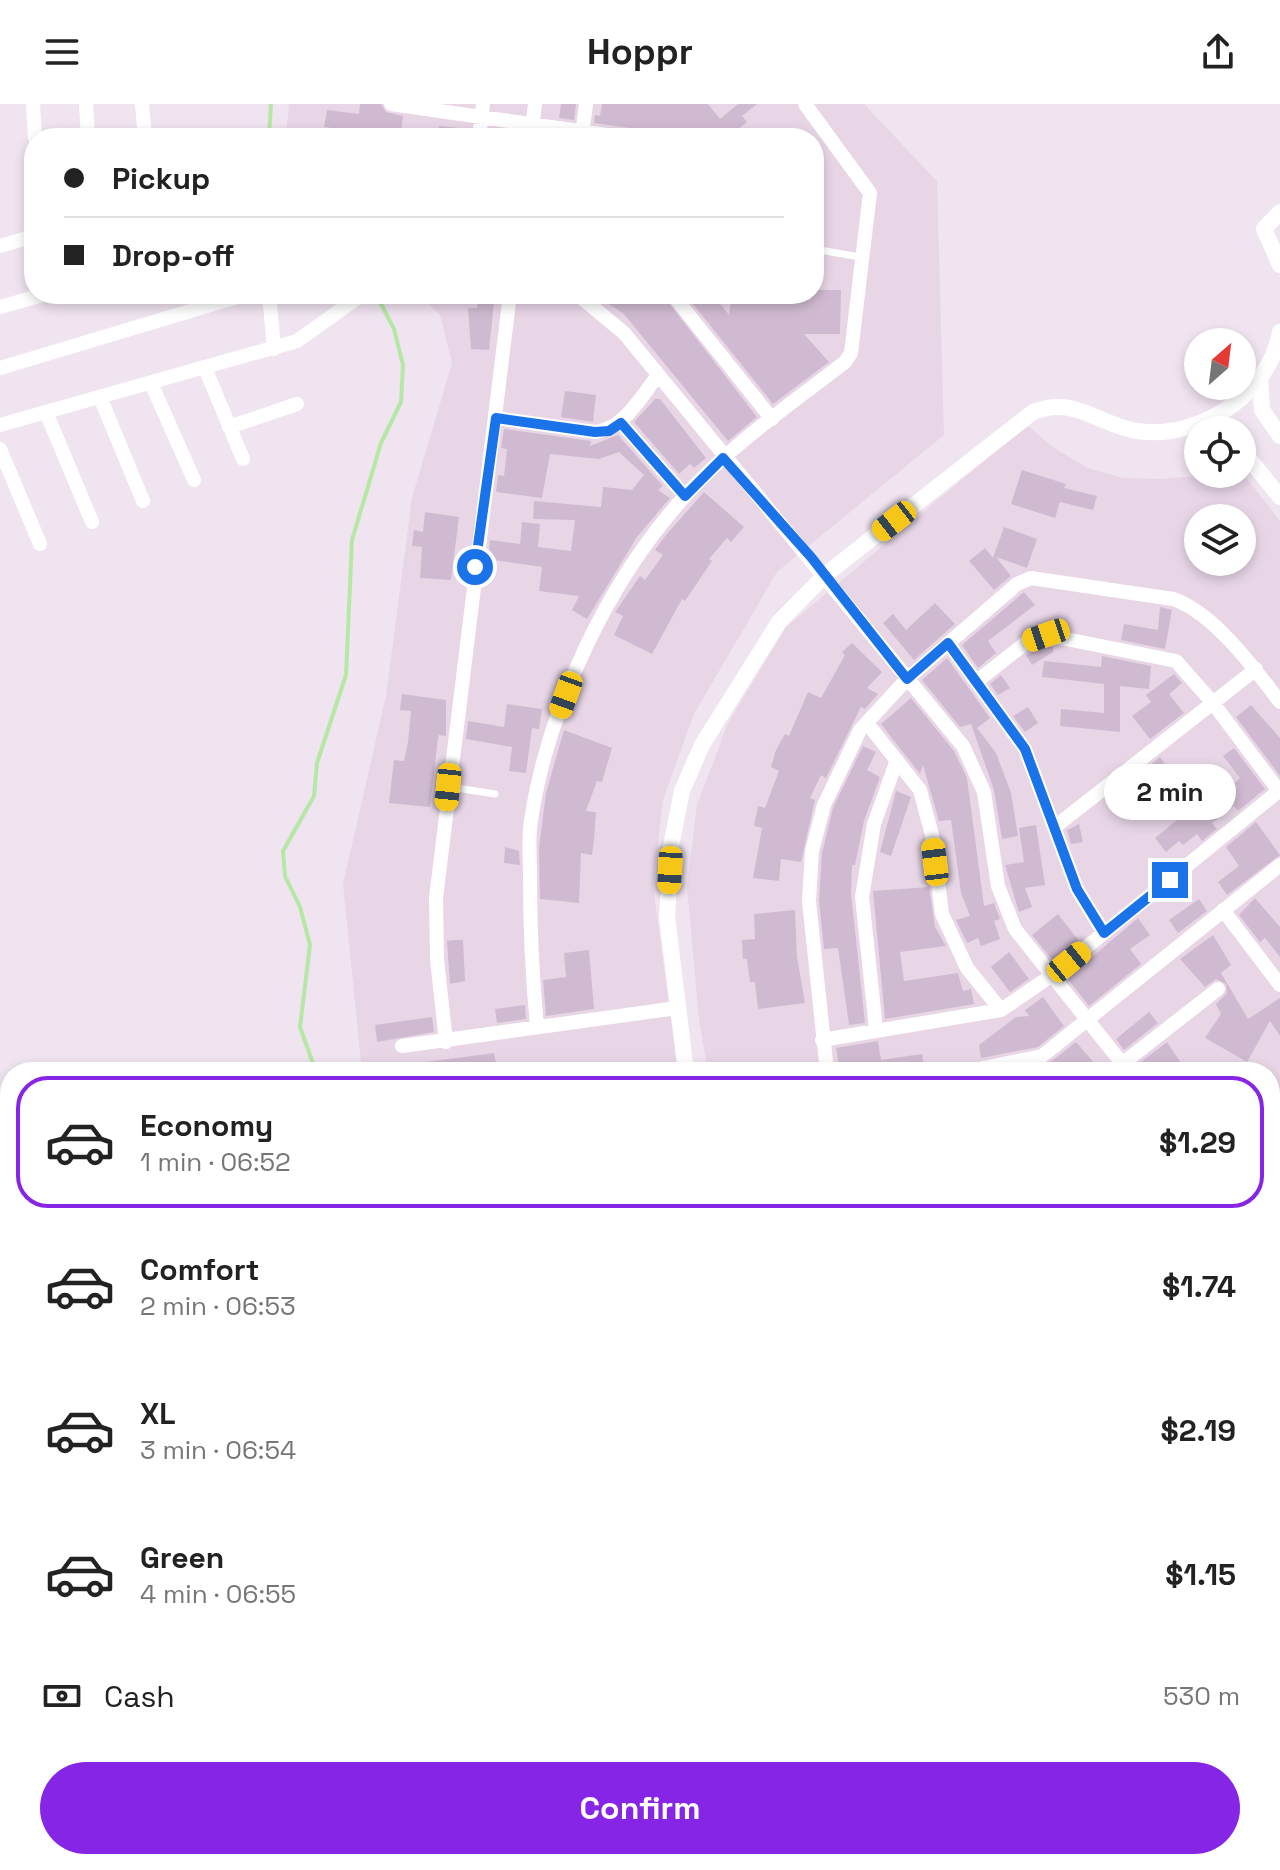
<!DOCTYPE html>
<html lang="en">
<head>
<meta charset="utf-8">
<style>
	body { margin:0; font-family:"Space Grotesk",sans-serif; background:#f2f2f2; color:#222; height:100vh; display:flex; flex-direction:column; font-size:30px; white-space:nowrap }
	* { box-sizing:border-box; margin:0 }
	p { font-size:26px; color:#767676 }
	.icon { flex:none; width:44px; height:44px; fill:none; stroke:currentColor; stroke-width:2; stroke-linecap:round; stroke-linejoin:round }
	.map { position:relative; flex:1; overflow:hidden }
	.drawer { position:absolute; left:0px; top:958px; width:1280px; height:808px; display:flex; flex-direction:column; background:#fff; border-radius:32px 32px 0 0; box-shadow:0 4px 12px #0003 }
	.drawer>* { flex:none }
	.guide { position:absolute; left:24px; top:24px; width:800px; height:176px; border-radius:32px; box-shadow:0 4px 12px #0003; display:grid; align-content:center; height:176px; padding:0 40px; background:#fff }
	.needle { width:52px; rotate:28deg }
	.buttons { position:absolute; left:1184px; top:224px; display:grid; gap:16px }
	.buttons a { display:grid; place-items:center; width:72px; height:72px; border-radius:50%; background:#fff; box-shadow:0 4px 12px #0003; font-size:40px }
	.end { position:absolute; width:36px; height:36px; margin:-18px; border:10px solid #1a73e8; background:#fff; box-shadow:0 0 0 4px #fff }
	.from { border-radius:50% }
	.bubble { position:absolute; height:56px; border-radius:28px; background:#fff; box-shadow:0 4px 12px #0003; font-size:26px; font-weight:800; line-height:56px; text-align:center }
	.car { position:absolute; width:24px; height:48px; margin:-24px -12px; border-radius:10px; box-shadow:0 0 6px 2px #0007; background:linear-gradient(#f5c518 24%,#345 0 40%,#f5c518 0 76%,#345 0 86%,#f5c518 0) }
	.guide b { display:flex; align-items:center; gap:28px; height:76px; font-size:30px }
	.guide b+b { border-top:2px solid #e0e0e0 }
	.guide i { width:20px; height:20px; background:#222 }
	ul { padding:14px 0 0; list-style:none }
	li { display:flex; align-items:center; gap:24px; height:132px; margin:0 16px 12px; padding:0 24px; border:4px solid transparent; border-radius:32px }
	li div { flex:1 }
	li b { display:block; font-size:30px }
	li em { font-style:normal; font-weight:800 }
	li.on { border-color:#8625e6 }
	li>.icon { width:72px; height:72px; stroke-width:1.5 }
	.pay { display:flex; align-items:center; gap:20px; height:88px; padding:0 40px; font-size:30px }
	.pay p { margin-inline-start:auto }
	.action { display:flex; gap:16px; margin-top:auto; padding:16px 40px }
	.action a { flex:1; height:92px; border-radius:48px; background:#8625e6; color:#fff; font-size:32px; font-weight:800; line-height:92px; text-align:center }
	header { display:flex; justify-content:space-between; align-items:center; height:104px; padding:0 40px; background:#fff; font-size:36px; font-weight:800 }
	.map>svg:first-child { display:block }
	.residential { fill:#e8d6e7; fill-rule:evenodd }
	.water { fill:#b5e8a5 }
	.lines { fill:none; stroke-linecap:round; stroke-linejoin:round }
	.stream { stroke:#b5e8a5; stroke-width:4 }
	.building { fill:#d0bad1 }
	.service { stroke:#fff; stroke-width:7 }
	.minor { stroke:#fff; stroke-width:14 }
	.tertiary { stroke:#fff; stroke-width:16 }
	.route { stroke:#1a73e8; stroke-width:10 }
</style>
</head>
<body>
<header><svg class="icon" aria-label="menu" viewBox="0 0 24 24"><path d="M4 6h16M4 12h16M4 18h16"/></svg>Hoppr<svg class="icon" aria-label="share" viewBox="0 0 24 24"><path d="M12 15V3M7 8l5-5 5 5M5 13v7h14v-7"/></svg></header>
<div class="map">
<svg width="1280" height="1766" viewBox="0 0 1280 1766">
	<rect width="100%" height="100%" fill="#f0e4f0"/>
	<path class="residential" d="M289,0H864L937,77L944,331L777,468L694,610L663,696L653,782L678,968H362L343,780L386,592L412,394L452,259L440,211L418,190H814V34H286Z
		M1027,321L1054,344L1088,364L1123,374L1162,375L1242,368L1280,417V1659L1270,1667V968H708L699,916L687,783L697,701L728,619L786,523ZM1198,414H1242V458H1198Z
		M0,1176L5,1198L7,1306H0Z
		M10,1420V1756H170L168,1766H0V1425Z
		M1280,1709V1766H1205L1218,1756H1270V1716Z"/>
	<path class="water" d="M753,1756H832L843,1766H762Z"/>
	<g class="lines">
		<path class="stream" d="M269,34L271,0
			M320,968L315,965L300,923L310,841L300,803L285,772L283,747L314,692L317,659L346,571L352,436L381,339L401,298L403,261L394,225L376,190"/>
	</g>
	<path class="building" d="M360,0H381L386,8L403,12L400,34H354L355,27L324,23L327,6L359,10Z
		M561,0H576L574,16L559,14Z
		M602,0H708L720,15L738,0H757L742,12L747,18L727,34L638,32L630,24L594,19L595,11L600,12Z
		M439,22L470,25L469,34H438Z
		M814,186H841L840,230H804L829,258L773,300L685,190H712L729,211L732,190H814Z
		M478,190H495L489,246L471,245L468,204H477Z
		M593,190H662L757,313L728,337L623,209Z
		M565,287L596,291L593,318L561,313Z
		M655,295H660L706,354L694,364L690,360L679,370L634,318Z
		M504,325L591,337L590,342L618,331L663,382L658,386L670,394L637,433L587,515L572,506L579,492L539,487L542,463L488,455L490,436L520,440L522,418L540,420L538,443L571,447L575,416L533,415L534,397L601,403L603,383L632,386L644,371L619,348L599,355L550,350L542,394L496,388L498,371L504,372L507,345L501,344Z
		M1022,366L1066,380L1064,384L1097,392L1093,406L1060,398L1055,414L1011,400Z
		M704,388L744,423L731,438L727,434L709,455L712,457L685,497L682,495L652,550L614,531L623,512L615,508L640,472L645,476L663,451L655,446L666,431Z
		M425,408L459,413L451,476L420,474L422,443L412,442L414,426L423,428Z
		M1004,423L1037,435L1027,464L996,453L1011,472L994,486L969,457L985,444L993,454Z
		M1024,488L1035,501L988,537L996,549L978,564L962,541Z
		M935,499L955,520L914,556L883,519L893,510L906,526Z
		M1160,503L1172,506L1165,545L1121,536L1124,520L1158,526Z
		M852,539L882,568L867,584L878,590L865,605L861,603L826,674L821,671L810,694L815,696L801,758L781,755L779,777L753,774L762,724L754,722L758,702L765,704L779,667L771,663L776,646L785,630L789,632L808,588L821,594L845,551L842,548Z
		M1047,541L1053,543V548L1032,561L1026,551Z
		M1102,552L1151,562L1149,585L1120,582V628L1060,622L1061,605L1104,609V580L1042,573L1044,557L1101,563Z
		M947,554L990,614L977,624L996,649L1011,689L1018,732L1002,735L994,686L971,620L960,623L922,576Z
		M1174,570L1182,579L1169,590L1184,609L1150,635L1132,612L1151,598L1146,591Z
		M1001,571L1010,584L998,591L990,580Z
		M402,590L446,596V632L439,631L438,634L430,703L389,699L394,656L404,657L408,638L411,607L400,606Z
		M911,594L954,647L967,674L984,802L994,799L1000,815L994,817L1000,835L981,842L978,834L967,839L956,816L970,812L961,789L951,716L939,717L923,661L920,670L881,620Z
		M507,600L542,605L539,625L532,624L526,669L509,667L512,643L466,635L468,617L504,623Z
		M1251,601L1280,634V672L1236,613Z
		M1028,603L1038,619L1025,628L1013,612Z
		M564,626L612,644L602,678L597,677L586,707L596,708L594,735L592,751L581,749L579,799L540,795L539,744L546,689Z
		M863,642L876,648L867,666L880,673L864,717L855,761H852L851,789L865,919L849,921L838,844L824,845L819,797L822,749L833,704Z
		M1234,644L1265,685L1238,707L1234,702L1212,719L1217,725L1202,737L1197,730L1183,741L1179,737L1166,748L1155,734L1200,697L1190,679L1202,669L1220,692L1240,674L1223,652Z
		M1160,653L1170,667L1154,679L1144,666Z
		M1149,680L1163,696L1154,704L1140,687Z
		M896,687L911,693L891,752L880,748Z
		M1256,718L1280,751L1227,791L1218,778L1239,762L1226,743Z
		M1079,720L1083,738L1071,740L1067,726Z
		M1036,721L1045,781L1025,784L1032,803L1019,808L1005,761L1024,758L1019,724Z
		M505,743L519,747L520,761L504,759Z
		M929,783L935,823L946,842L900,848L904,877L958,869L963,887L971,885L974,900L885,915L873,787Z
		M1255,794L1280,823V853L1265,834L1260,838L1239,811Z
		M1199,795L1207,807L1178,829L1169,816Z
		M795,806L797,853L805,899L758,905L755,878H750L747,855H743L742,836L755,835L754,810Z
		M1058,810L1079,837L1053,857L1032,831Z
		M1138,814L1150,831L1130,845L1141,860L1089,902L1067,874Z
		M1213,831L1231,861L1221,869L1248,915L1280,894V932L1270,917L1247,958L1205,934L1221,910L1216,900L1227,889L1226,880L1216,875L1205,883L1180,855Z
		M454,836H463L465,877L450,880L447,837Z
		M589,846L594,905L546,912L543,876L566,873L564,849Z
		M1009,848L1029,875L1010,888L991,863Z
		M1043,893L1064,922L1038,943L981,954L979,941L1016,913L1029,912L1025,906Z
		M525,901L526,915L497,919L495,905Z
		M1149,908L1158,919L1124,946L1116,935Z
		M432,913L434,928L377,938L375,921Z
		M878,937L881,956L922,950L925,968H840L836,944Z
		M1076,938L1102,968H1036L1048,960Z
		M1167,938L1187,968H1141L1137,961Z
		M494,949L497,964L474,968H405L404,961Z"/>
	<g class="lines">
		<path class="service" d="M814,145L860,153
			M450,683L495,690
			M1097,1766L1103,1756"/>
		<path class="minor" d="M33,0L35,34
			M86,0L88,34
			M142,0L145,34
			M391,0L628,34
			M582,31L586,0
			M479,34L483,0
			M531,34L535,0
			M0,142L34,132
			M269,190L274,245
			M577,190L624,229L963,642L984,688L998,782L1015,825L1129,968
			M672,190L772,315
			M0,203L46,190
			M0,264L247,190
			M205,264L243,355
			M151,279L194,376
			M100,293L143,397
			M46,308L92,418
			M496,314L595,328C625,324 640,294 658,271
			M621,319L685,392
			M0,321L297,237L363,190
			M229,323L297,300
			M0,345L40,440
			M948,539L1025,645L1077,785L1104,829
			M976,578L1028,537L1046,531L1176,557L1213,599L1279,687
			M867,619L920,686L932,731L942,810L967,864L1001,906
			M1056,722L1256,565
			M1223,806L1280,881
			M537,922C532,872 530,821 530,771C530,753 528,734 531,716C548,603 609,475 686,391C732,340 791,300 845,258L851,249L870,89L805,0
			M876,925L862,793L874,720L897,656
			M822,936L1001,906L1051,872L1280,686
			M446,938L437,855L436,794L510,190
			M402,942L677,904
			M1122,960L1218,885
			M827,968L809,797L812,747L824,701L860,626L907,575L1017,480L1031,474L1173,495C1213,508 1254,564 1280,598
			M964,968L1042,952L1280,761
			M1270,1051L1280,1052
			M1270,1362L1280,1354
			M1270,1405L1280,1417
			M0,1467L10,1463
			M1270,1511L1280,1503
			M0,1536L10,1532
			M0,1608L10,1604
			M0,1682L10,1678
			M0,1758L10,1754
			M133,1766L134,1756
			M207,1766L208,1756"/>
		<path class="tertiary" d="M1280,108L1264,125L1280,161
			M1260,273L1262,306L1280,332
			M1242,346L1280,393
			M686,968L667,813L671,742L682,687L702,641L779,518L825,471L1033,308C1075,291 1098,321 1137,327C1199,336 1269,291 1280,228
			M1270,1693L1280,1685
			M1128,1756L1134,1766
			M1178,1766L1191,1756"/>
	</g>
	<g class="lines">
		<path class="route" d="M475,463L496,314L595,328L609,327L621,319L685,392L723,354L811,453L907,575L948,539L1025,645L1077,785L1104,829L1170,776"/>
	</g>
</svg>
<div class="buttons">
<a><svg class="needle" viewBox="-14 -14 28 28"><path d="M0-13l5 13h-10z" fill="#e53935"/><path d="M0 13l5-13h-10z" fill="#767676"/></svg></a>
<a><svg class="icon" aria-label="locate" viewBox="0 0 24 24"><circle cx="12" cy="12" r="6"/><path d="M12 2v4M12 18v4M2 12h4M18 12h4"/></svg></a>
<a><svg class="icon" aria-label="layers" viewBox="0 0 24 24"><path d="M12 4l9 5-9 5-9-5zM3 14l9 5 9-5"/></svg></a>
</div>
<i class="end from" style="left:475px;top:463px"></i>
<i class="end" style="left:1170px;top:776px"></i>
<div class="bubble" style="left:1104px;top:660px;width:132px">2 min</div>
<i class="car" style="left:894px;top:417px;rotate:232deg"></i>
<i class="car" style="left:1046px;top:531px;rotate:251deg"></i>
<i class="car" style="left:566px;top:591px;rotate:200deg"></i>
<i class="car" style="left:448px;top:683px;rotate:186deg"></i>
<i class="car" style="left:935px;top:758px;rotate:353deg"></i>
<i class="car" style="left:670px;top:766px;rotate:183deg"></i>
<i class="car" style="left:1069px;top:858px;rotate:51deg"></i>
<div class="guide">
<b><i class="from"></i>Pickup</b>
<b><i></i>Drop-off</b>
</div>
<section class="drawer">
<ul>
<li class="on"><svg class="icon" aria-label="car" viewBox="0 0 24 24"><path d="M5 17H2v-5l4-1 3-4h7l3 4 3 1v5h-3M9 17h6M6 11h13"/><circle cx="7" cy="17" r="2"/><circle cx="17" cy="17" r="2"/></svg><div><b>Economy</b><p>1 min · 06:52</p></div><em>$1.29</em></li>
<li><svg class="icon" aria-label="car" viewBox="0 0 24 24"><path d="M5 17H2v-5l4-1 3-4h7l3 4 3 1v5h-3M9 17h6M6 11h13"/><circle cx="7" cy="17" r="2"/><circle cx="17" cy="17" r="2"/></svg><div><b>Comfort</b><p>2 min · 06:53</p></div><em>$1.74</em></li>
<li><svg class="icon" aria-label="car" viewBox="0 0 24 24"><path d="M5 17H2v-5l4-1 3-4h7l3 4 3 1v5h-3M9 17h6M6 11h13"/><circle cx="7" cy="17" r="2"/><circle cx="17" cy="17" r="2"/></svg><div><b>XL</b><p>3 min · 06:54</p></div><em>$2.19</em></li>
<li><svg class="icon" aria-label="car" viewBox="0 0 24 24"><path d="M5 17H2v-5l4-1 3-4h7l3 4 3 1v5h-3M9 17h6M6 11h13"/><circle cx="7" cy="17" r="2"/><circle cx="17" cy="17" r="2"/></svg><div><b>Green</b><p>4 min · 06:55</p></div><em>$1.15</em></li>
</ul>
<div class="pay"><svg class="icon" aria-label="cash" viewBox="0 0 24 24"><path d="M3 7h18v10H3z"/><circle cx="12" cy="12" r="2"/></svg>Cash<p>530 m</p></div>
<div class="action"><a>Confirm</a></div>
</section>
</div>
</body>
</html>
